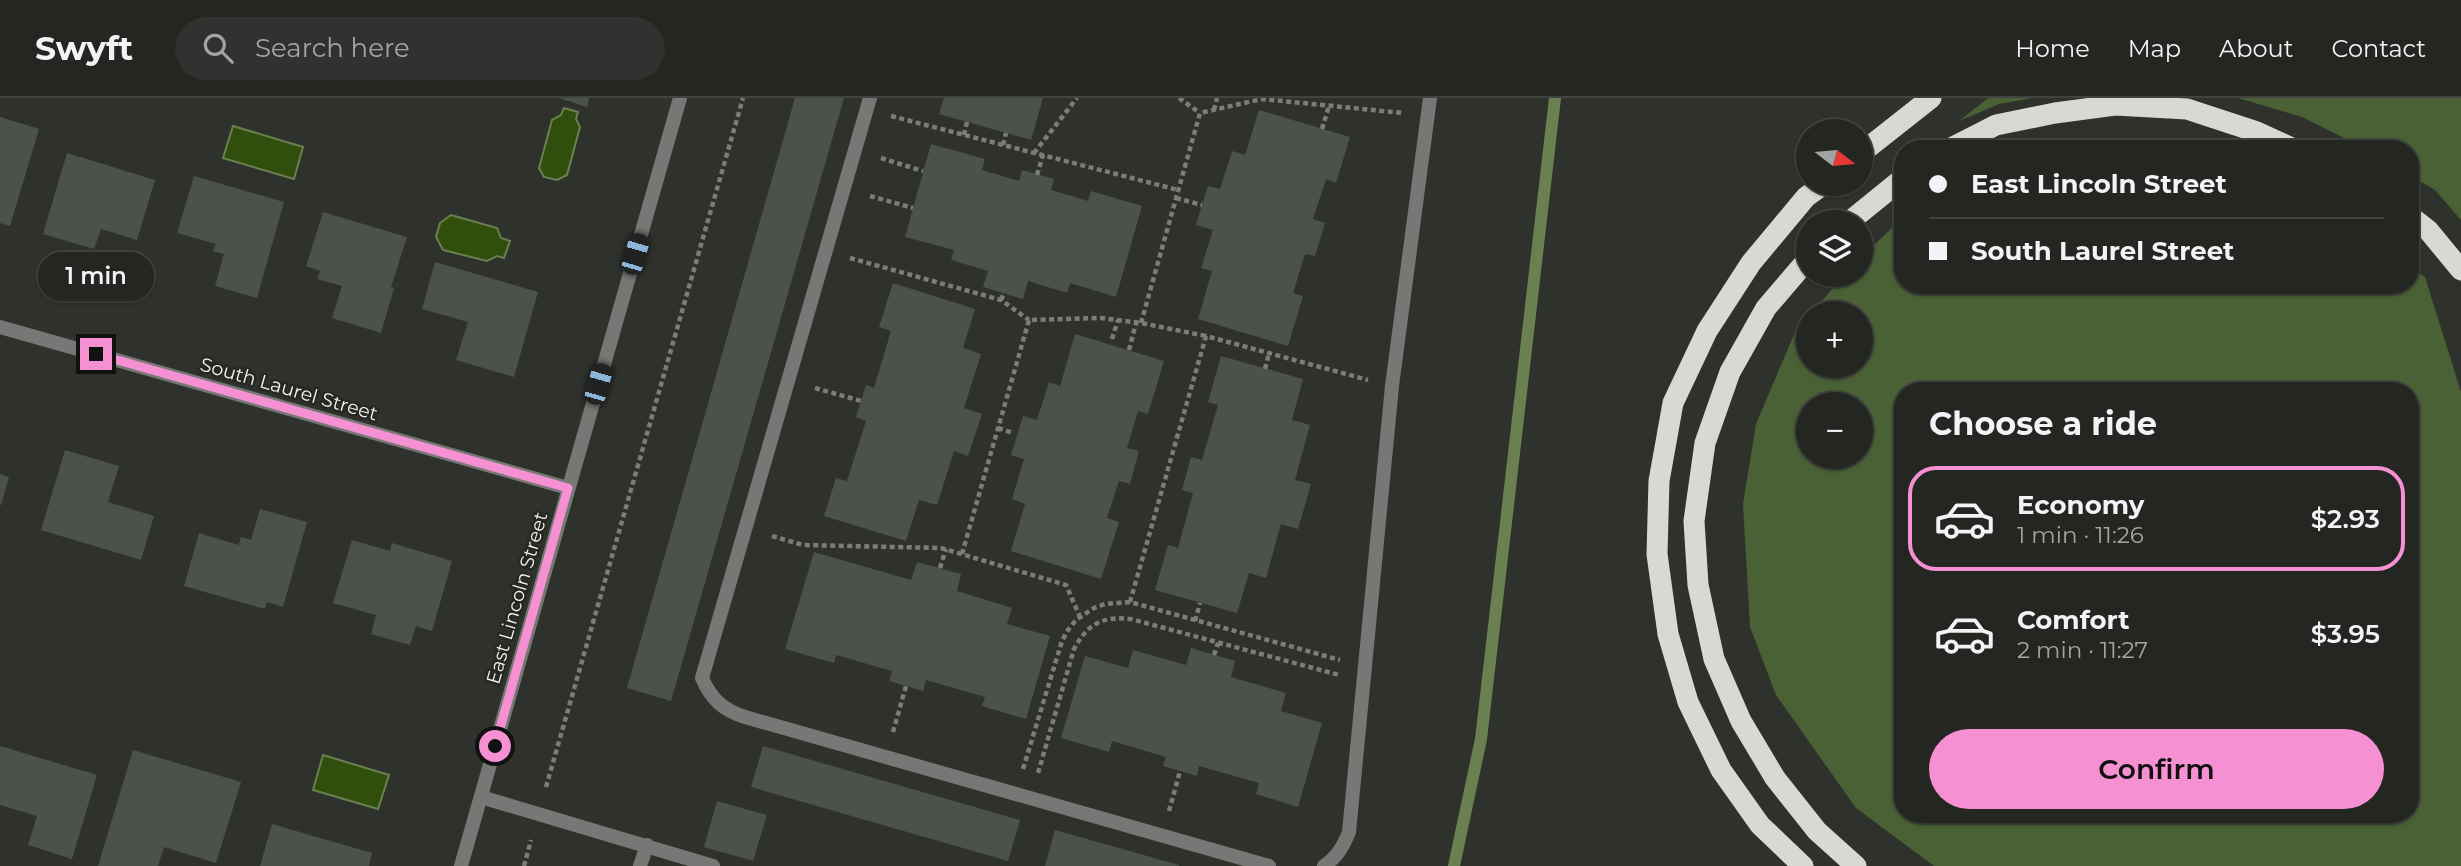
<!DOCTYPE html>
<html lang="en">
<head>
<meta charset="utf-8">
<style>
	body { margin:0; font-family:Montserrat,sans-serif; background:#2f322e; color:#f1f3f6; height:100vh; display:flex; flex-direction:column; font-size:26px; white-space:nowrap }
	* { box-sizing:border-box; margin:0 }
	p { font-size:23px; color:#a3a5a5 }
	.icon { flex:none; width:38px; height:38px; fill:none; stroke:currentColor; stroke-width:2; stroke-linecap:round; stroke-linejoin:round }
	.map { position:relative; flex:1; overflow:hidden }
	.sheet { position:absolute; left:1894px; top:284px; width:525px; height:441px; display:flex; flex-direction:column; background:#232621; border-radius:28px; box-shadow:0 2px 5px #0004,0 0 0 2px #40433f }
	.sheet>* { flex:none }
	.hud { position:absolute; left:1894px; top:42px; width:525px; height:154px; border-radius:28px; box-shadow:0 2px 5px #0004,0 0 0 2px #40433f; display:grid; align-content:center; height:154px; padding:0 35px; background:#232621 }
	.needle { width:46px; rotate:106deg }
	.tools { position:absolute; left:1796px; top:21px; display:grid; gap:14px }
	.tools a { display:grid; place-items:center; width:77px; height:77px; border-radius:50%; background:#232621; box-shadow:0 2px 5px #0004,0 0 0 2px #40433f; font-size:35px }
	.end { position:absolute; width:32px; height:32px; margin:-16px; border:9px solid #f591d2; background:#111; box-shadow:0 0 0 4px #111 }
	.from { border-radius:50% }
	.bubble { position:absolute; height:49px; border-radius:24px; background:#232621; box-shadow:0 2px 5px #0004,0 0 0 2px #40433f; font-size:23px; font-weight:600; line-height:49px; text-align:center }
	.car { position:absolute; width:21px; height:42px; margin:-21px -10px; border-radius:9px; box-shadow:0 0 5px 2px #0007; background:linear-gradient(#222 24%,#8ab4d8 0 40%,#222 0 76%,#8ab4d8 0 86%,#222 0) }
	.hud b { display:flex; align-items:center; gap:24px; height:66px; font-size:26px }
	.hud b+b { border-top:2px solid #40433f }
	.hud i { width:18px; height:18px; background:#f1f3f6 }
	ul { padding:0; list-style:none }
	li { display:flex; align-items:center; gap:21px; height:105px; margin:0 14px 10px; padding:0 21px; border:4px solid transparent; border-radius:28px }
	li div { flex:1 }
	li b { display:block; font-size:26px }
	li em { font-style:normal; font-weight:600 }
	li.on { border-color:#f591d2 }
	li>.icon { width:63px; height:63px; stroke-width:1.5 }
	h2 { padding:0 35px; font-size:32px; line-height:84px }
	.action { display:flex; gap:14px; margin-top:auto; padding:14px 35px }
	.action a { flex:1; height:80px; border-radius:42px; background:#f591d2; color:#111; font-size:28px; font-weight:600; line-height:80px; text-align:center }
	header { display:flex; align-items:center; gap:42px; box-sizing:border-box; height:98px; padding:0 35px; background:#232621; border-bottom:2px solid #40433f }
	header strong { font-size:33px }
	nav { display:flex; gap:38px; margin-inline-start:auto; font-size:24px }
	.search { width:490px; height:63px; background:#2f322e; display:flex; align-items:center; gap:18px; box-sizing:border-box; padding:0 24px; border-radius:38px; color:#a3a5a5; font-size:26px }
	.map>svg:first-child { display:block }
	.green { fill:#4a6136; fill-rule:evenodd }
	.water { fill:#304e0c; stroke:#6a8050; stroke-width:2 }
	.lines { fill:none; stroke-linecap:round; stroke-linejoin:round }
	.stream { stroke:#6a8050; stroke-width:12 }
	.building { fill:#4d514b }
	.path { stroke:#7a7d78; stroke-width:4.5; stroke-dasharray:5 3.5; stroke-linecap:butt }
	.lane { stroke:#767875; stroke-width:14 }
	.street { stroke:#767875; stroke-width:14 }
	.highway { stroke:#d6dad3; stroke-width:21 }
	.route { stroke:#f591d2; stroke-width:9 }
	.labels { text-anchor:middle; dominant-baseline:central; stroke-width:5; stroke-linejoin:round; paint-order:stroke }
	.street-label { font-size:19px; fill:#f1f3ef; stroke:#252823 }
</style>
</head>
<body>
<header>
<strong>Swyft</strong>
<div class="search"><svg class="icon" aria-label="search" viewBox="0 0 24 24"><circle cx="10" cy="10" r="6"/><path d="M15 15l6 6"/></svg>Search here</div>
<nav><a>Home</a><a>Map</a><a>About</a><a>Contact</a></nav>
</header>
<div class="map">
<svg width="2461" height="768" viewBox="0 0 2461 768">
	<rect width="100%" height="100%" fill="#2f322c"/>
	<path class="green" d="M1988,0H2033L1999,6L1959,23Z
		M2238,0H2461V122L2435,92L2410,77V51H2366L2302,19Z
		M1902,120V187H2410V168L2425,179L2461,294V768H1934L1856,710L1776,597L1750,529L1743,406L1756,326L1796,232L1808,219V268H1860V215H1811L1845,177H1860V161ZM1902,292H2410V716H1902ZM1808,306H1860V359H1808Z"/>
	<path class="water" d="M564,10L578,14L576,21L580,29L567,77L557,82L544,79L539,70L552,22L561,17Z
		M233,28L303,49L294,81L223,60Z
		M451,117L497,130L501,140L510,143L504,160L497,158L487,163L443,152L436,139L440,125Z
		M323,657L389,677L378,711L313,692Z"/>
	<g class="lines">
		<path class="stream" d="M1454,768L1481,641L1555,0"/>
	</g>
	<path class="building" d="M559,0H589L587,9Z
		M795,0H844L671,603L627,590Z
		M944,0H1043L1031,42L939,16Z
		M1259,12L1350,39L1336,85L1326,81L1313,121L1325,125L1315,158L1305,156L1293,195L1303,198L1288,248L1198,221L1212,173L1201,170L1213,132L1196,127L1202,107L1208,88L1220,91L1232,53L1245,57Z
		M0,19L39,31L10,128L0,125Z
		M931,46L985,61L982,72L1019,83L1022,72L1054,81L1051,92L1088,103L1091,93L1142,108L1116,199L1070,185L1067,195L1028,183L1023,201L983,189L988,173L951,162L954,152L905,139Z
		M67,55L155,82L137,142L101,131L94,151L43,136Z
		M194,78L284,104L257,200L215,188L224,156L213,153L216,146L177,135Z
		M323,114L407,139L391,189L394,190L381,235L332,220L342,188L317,181L320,173L306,168Z
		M435,164L538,194L514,279L456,262L468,224L422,211Z
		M893,185L975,211L963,250L981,256L964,310L982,316L968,358L954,353L937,407L919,402L906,443L824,418L836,380L847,383L866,323L856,319L866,287L874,290L891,233L879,229Z
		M1075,236L1164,263L1148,316L1138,313L1127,350L1139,353L1130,386L1119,383L1107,420L1119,424L1101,481L1011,453L1025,406L1012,401L1024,361L1011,357L1023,318L1037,322L1049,284L1060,288Z
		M1221,258L1303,281L1292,322L1310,327L1295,382L1311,386L1298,431L1281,426L1266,480L1249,475L1237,515L1155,492L1168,447L1178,450L1193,395L1182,392L1191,359L1202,362L1218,307L1208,304Z
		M65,352L119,368L108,404L154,418L141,462L41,432Z
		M0,376L9,379L1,407H0Z
		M260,411L307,424L283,509L267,504L265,511L184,488L199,435L239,447L241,439L251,442Z
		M352,442L390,453L392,445L452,463L432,533L416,528L410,547L371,536L376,517L333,505Z
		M814,454L911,482L917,464L961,476L957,493L1012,510L1007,526L1050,538L1026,621L982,608L985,599L926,582L923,593L889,583L892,573L836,557L834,565L785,551Z
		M1191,550L1235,563L1231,579L1286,595L1281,613L1322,625L1298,709L1256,696L1259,685L1199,668L1197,678L1163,668L1166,659L1112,643L1109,654L1061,640L1085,558L1128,570L1133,552L1186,567Z
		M0,648L97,677L72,761L28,747L37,718L0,707Z
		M763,648L1020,722L1008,763L751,689Z
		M133,652L241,684L216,765L164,749L158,768H98Z
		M717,703L767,717L753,763L704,749Z
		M272,726L372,755L369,768H260Z
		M1055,732L1179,767V768H1045Z"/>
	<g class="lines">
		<path class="path" d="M1179,0L1200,15
			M1214,12L1217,0
			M891,18L1178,92
			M1322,31L1329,8
			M964,37L967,24
			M1003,47L1006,35
			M1034,55L1077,0
			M881,60L923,73
			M1037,77L1043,57
			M870,98L913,110
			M1176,100L1202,107
			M850,160L1001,202L1029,222
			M1001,202L1004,195
			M1141,225L1200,15L1262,1L1403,15
			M1112,241L1118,222
			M1129,252L1136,225
			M1265,271L1269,255
			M815,290L861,303
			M998,330L1013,335
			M772,438L803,447L941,450L1066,487L1080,519
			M962,456L1029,222L1101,220L1141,225L1206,238
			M940,470L946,451
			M1130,504L1206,238L1368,282
			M1195,523L1200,505
			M1214,557L1218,545
			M893,634L906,588
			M1023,671L1062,543L1068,532L1076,522L1094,510L1105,506L1130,504L1340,562
			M1038,675L1074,551C1088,525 1103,518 1131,521L1339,577
			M546,689L743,0
			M1169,713L1180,673
			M524,768L531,742"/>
		<path class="lane" d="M870,0L702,580C711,601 723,612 745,619L1269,768
			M481,699L713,768
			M640,768L647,747
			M1324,768C1337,759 1343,749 1349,734L1392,288L1430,0"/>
		<path class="street" d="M0,229L568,390
			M461,768L680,0"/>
		<path class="highway" d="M1949,51L1996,27L2055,15L2115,7L2187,11L2257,34L2294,51
			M1860,56L1931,0
			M2410,118L2428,132L2461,172
			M1849,124L1902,81
			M1808,161L1766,210L1730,274L1705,345L1694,423L1698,487L1714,561L1741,623L1775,680L1817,733L1856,768
			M1803,768L1760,727L1721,672L1688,604L1668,536L1657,456L1659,383L1673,305L1707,233L1751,165L1806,99L1824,86"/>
	</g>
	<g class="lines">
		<path class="route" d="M96,256L568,390L495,648"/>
	</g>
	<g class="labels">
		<g class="street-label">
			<text transform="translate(289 291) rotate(16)">South Laurel Street</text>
			<text transform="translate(517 500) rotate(-74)">East Lincoln Street</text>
		</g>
	</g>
</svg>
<div class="tools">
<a><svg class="needle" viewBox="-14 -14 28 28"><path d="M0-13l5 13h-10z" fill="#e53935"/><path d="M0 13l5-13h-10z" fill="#a3a5a5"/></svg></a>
<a><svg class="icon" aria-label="layers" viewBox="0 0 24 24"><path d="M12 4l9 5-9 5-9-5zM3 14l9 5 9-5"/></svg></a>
<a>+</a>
<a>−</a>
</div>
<i class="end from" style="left:495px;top:648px"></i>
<i class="end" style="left:96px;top:256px"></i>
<div class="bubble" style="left:38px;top:154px;width:116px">1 min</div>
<i class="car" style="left:635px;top:156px;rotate:16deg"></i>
<i class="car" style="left:598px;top:286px;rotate:16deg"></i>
<div class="hud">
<b><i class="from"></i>East Lincoln Street</b>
<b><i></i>South Laurel Street</b>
</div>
<section class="sheet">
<h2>Choose a ride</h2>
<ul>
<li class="on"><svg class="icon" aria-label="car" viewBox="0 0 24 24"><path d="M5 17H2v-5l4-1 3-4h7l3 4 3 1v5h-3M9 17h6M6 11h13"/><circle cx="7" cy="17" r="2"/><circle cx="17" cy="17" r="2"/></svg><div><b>Economy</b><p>1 min · 11:26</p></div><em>$2.93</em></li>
<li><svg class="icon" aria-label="car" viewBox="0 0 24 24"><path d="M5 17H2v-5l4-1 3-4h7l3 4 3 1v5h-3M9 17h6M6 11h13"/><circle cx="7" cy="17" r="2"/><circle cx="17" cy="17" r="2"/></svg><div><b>Comfort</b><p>2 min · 11:27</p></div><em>$3.95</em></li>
</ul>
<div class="action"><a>Confirm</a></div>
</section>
</div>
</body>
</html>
